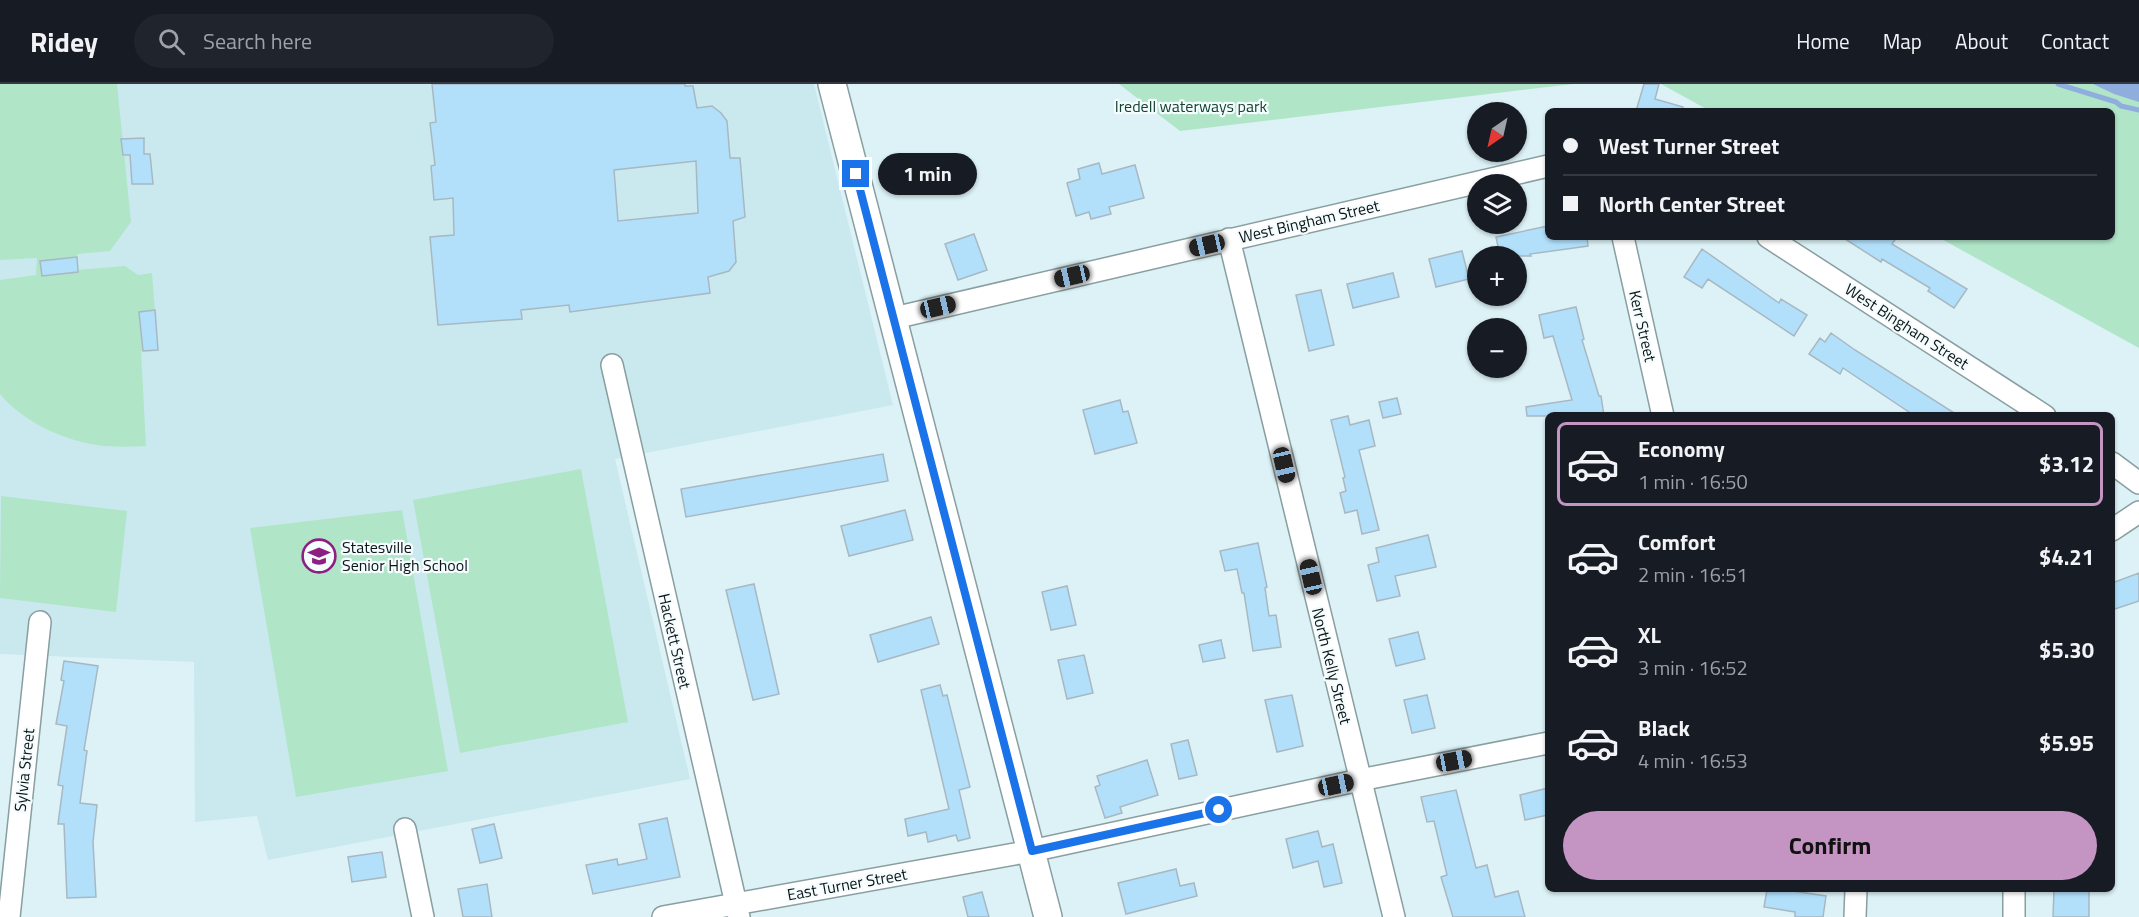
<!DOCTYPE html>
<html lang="en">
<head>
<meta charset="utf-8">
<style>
	body { margin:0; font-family:"Titillium Web",sans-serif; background:#20242c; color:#f1f3f6; height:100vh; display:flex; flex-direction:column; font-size:22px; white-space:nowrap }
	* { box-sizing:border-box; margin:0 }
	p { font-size:20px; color:#9ea1a6 }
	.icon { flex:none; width:33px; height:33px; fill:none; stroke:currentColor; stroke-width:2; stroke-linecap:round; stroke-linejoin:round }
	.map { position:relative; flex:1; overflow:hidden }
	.panel { position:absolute; left:1545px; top:328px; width:570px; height:480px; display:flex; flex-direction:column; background:#171b24; border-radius:9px; box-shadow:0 2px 4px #0004 }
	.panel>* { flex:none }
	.guide { position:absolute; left:1545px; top:24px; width:570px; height:132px; border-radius:9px; box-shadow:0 2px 4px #0004; display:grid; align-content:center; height:132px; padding:0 18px; background:#171b24 }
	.needle { width:39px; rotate:214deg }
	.controls { position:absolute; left:1467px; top:18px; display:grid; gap:12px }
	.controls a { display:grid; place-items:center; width:60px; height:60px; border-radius:50%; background:#171b24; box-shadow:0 2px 4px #0004; font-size:30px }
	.end { position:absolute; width:27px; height:27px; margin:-14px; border:8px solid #1a73e8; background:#fff; box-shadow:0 0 0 3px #fff }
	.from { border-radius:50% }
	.bubble { position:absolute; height:42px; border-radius:21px; background:#171b24; box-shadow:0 2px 4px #0004; font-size:20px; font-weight:700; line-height:42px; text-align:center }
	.car { position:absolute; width:18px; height:36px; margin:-18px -9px; border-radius:8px; box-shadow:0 0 4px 2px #0007; background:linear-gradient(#222 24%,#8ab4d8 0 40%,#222 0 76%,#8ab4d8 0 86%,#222 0) }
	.guide b { display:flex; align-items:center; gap:21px; height:57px; font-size:22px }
	.guide b+b { border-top:2px solid #363941 }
	.guide i { width:15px; height:15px; background:#f1f3f6 }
	ul { padding:10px 0 0; list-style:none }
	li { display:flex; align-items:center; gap:18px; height:84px; margin:0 12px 9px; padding:0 6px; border:3px solid transparent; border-radius:9px }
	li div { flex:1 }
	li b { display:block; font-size:22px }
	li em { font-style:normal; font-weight:700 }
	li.active { border-color:#c494c2 }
	li>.icon { width:54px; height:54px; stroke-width:1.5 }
	.button { display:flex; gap:12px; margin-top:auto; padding:12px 18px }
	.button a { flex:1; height:69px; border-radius:36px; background:#c494c2; color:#111; font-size:24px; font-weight:700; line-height:69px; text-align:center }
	header { display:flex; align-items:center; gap:36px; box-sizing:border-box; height:84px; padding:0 30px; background:#171b24; border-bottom:2px solid #363941 }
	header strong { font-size:28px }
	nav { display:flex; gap:33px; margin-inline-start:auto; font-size:21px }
	.search { width:420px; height:54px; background:#20242c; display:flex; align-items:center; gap:15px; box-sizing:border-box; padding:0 21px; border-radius:33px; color:#9ea1a6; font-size:22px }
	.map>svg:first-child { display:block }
	.built { fill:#c9e9ef }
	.green { fill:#b0e5c8 }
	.water { fill:#90aedd }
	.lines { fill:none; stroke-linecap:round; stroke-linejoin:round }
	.stream { stroke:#90aedd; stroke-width:5 }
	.building { fill:#b2e0fb; stroke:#a7b8c3; stroke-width:1.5; fill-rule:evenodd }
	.minor-casing { stroke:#899ea1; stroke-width:24 }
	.major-casing { stroke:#899ea1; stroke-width:30 }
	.minor { stroke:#fff; stroke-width:21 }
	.major { stroke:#fff; stroke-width:27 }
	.route { stroke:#1a73e8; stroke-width:8 }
	.labels { text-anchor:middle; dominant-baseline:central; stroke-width:4.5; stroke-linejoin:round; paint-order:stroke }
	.park-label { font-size:16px; fill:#154530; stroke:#f4fcfe }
	.street-label { font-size:16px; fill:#0c1415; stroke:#f4fcfe }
	.poi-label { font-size:16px; fill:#0c1415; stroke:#f4fcfe; text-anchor:start }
</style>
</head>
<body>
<header>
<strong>Ridey</strong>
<div class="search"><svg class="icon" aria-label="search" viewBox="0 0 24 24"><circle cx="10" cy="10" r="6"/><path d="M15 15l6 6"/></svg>Search here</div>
<nav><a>Home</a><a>Map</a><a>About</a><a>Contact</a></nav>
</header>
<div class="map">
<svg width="2139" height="833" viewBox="0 0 2139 833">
	<rect width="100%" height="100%" fill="#dcf2f6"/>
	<path class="built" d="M0,0H814L893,321L615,375L690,695L268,776L257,732L195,738L194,578L0,570Z"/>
	<path class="green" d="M0,0H117L131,138L110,167L77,170V186L125,182L138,191L152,189L158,266L141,267L146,362C132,363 118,363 104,362C67,358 24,339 0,310V196L36,191L37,174L0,176Z
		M1119,0H1573L1180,47Z
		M1661,0H2139V264L1938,153H2112V27H1710Z
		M581,385L628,638L460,669L413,416Z
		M1,412L127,427L116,528L0,514Z
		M402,426L448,687L296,713L250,444Z"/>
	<path class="water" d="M2093,0H2139V18L2114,10Z"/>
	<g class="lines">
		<path class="stream" d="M2058,0L2116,18L2121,22L2139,26"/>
	</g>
	<path class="building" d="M432,0H685V2H693L697,24L712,22L721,29L727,37L730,74H740L745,133L733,137L736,178L729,187L708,193L710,209L570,228L569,221L521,226L522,235L438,241L430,153L454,151L453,114L434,116L431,82L435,81L430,39L436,38ZM696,77L698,129L618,137L614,86Z
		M1644,0H1659L1655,15L1683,23L1682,27H1636Z
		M144,54V70H150L153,100H132L130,71H123L121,55Z
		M1099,79L1102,90L1135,81L1144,114L1109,123L1111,130L1091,135L1089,128L1076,132L1067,99L1080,95L1078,85Z
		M1548,142V153H1587L1588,162L1530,170L1531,172H1500L1496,153Z
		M974,150L987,186L958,196L945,160Z
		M1842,153H1897L1892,160L1967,205L1954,224L1928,207L1930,204L1882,175L1881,178Z
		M1702,165L1779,219L1781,215L1807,231L1794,252L1708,195L1702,204L1684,193Z
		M1462,167L1469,195L1436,203L1429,175Z
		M77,173L78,188L42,192L40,177Z
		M1393,189L1399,213L1353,224L1347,200Z
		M1321,206L1334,261L1309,267L1296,211Z
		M1576,223L1584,255L1582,256L1599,312H1601L1604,332H1527L1526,323L1572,316L1553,252L1544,254L1539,231Z
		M155,226L158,266L143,267L139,228Z
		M1831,249L1855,266L1959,332H1915L1843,284L1840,290L1809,270L1820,254L1825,258Z
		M1397,314L1401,330L1383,334L1379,318Z
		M1120,316L1123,328L1128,327L1137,359L1095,370L1083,326Z
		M1348,332L1350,341L1369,336L1375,362L1359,366L1379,446L1362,450L1357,426L1345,429L1340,409L1346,407L1343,394L1345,393L1331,336Z
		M883,370L888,397L686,433L681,405Z
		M905,426L913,456L849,472L841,442Z
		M1428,451L1436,483L1395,492L1400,512L1377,517L1368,481L1379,478L1376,464Z
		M1258,459L1267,503L1265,504L1269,532L1276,531L1281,563L1253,567L1244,509H1242L1237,485L1225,487L1220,467Z
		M2139,489V517L2112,526V499Z
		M754,500L779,610L753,616L726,506Z
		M1067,502L1076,541L1051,546L1042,508Z
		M931,533L939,560L878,578L870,551Z
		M1418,548L1425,575L1396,582L1389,555Z
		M1221,556L1225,574L1203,578L1199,561Z
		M1084,571L1093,609L1067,615L1058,576Z
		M64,577L98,582L84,666L87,667L80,719L97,721L93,758L96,813L67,814L64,740H58L63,702L58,701L67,642L56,640L64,597L61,596Z
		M940,601L943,612L947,611L970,703L959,706L970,754L958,757L956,751L928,758L926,748L908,752L905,735L949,725L921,606Z
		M1292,611L1303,662L1277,668L1265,616Z
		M1427,611L1435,644L1412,649L1404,616Z
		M1188,656L1197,691L1179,695L1171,660Z
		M1147,676L1158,711L1120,723L1122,729L1105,734L1095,703L1100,701L1097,692Z
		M1548,704V731L1525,736L1520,711Z
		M1456,706L1476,784L1487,781L1495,813L1518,807L1525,833H1453L1441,793L1447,791L1434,737L1427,738L1421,713Z
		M667,734L680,793L593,810L586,781L617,775L618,781L647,775L639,740Z
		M494,740L502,774L480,779L472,745Z
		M1318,747L1322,763L1333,760L1342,799L1324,803L1318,777L1293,784L1286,755Z
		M382,768L386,793L352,798L348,773Z
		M1176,785L1180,802L1194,799L1197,812L1126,830L1118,799Z
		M487,800L492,833H463L458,805Z
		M1767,806H1786L1826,812L1823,833H1795V828L1764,823Z
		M2054,806H2089V833H2053Z
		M982,808L989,833H968L963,813Z"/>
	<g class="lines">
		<g class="minor-casing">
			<path id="minor" d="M1623,153L1663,332
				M1768,153L2045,332
				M1229,155L1394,833
				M894,234L1548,82
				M612,281L739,833
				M2112,379L2139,399
				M2112,446L2139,428
				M405,745L423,833
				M9,833L40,538
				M663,833L1031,767L1360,696L1548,659
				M1855,833L1856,806
				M2014,833V806"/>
		</g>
		<g class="major-casing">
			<path id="major" d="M832,0L1048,833"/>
		</g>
		<use href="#minor" class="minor"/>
		<use href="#major" class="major"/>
	</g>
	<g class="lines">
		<path class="route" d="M856,90L1032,767L1219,726"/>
	</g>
	<defs>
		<g id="school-ring" transform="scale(1.725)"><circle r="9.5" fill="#f4fcfe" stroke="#8d1f82" stroke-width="1.5"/><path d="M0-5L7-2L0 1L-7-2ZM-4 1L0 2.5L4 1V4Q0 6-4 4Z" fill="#8d1f82"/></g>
	</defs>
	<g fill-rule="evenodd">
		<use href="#school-ring" x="319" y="472"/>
	</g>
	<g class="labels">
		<g class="park-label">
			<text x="1191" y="22">Iredell waterways park</text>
		</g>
		<g class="street-label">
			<text transform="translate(1309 137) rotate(-13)">West Bingham Street</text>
			<text transform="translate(1643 242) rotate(77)">Kerr Street</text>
			<text transform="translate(1907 242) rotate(33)">West Bingham Street</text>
			<text transform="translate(675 557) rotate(77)">Hackett Street</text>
			<text transform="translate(1332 582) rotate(76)">North Kelly Street</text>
			<text transform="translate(24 686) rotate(-84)">Sylvia Street</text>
			<text transform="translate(847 800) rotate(-10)">East Turner Street</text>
		</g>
		<g class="poi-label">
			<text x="342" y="463">Statesville<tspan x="342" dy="18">Senior High School</tspan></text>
		</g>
	</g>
</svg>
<div class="controls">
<a><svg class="needle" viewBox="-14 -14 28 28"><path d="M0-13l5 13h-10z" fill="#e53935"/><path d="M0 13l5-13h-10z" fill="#9ea1a6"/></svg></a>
<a><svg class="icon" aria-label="layers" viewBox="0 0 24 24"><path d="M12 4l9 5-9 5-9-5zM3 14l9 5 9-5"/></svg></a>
<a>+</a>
<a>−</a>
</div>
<i class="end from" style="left:1219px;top:726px"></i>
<i class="end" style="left:856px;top:90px"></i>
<div class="bubble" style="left:878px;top:69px;width:99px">1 min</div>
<i class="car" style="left:1207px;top:161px;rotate:257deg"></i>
<i class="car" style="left:1072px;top:192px;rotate:257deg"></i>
<i class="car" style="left:938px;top:223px;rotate:77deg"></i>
<i class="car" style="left:1284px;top:381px;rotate:167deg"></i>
<i class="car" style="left:1311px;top:493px;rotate:347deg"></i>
<i class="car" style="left:1454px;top:677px;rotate:79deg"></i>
<i class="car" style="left:1336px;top:701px;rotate:78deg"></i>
<div class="guide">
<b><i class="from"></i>West Turner Street</b>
<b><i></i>North Center Street</b>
</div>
<section class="panel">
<ul>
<li class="active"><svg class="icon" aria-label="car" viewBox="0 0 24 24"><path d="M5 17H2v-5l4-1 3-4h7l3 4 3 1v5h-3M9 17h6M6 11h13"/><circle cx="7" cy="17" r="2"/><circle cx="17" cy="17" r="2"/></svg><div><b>Economy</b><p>1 min · 16:50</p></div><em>$3.12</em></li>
<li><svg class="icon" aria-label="car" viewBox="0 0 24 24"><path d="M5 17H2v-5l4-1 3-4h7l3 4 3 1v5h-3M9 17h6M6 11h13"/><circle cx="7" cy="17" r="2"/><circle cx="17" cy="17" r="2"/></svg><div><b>Comfort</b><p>2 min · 16:51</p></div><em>$4.21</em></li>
<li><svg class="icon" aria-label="car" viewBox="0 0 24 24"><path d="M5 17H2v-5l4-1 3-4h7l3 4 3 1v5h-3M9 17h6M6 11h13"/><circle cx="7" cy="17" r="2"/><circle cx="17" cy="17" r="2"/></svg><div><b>XL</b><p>3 min · 16:52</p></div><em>$5.30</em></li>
<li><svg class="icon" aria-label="car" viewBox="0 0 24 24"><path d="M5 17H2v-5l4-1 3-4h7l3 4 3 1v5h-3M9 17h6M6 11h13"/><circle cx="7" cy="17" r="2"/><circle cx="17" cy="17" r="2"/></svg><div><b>Black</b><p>4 min · 16:53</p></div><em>$5.95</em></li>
</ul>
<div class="button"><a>Confirm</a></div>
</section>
</div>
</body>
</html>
